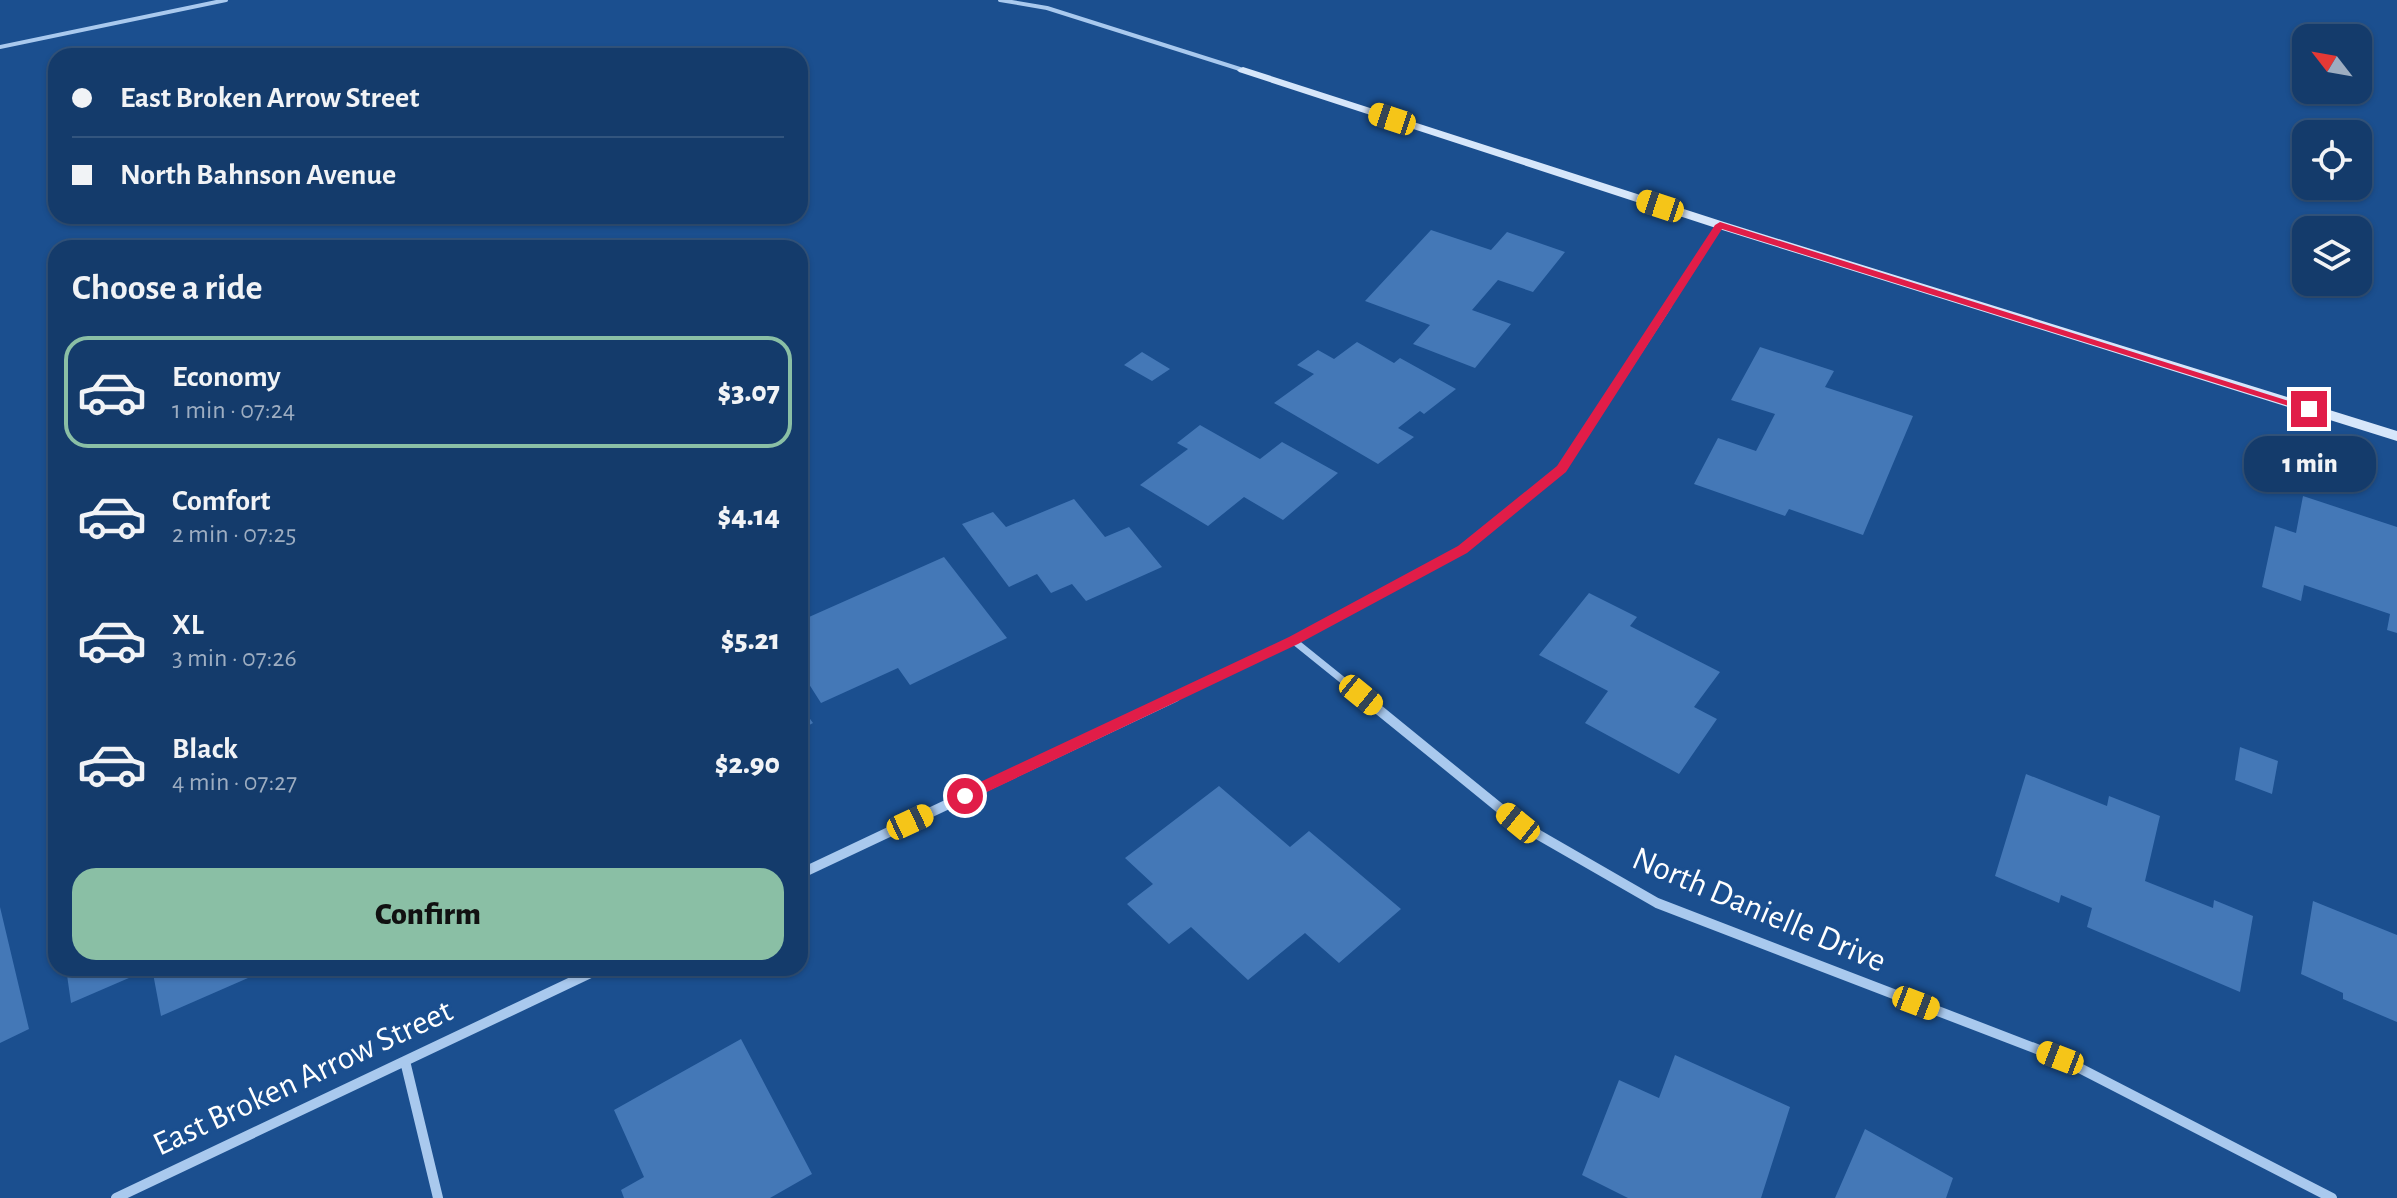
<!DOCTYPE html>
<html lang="en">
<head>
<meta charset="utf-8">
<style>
	body { margin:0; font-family:"Alegreya Sans",sans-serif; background:#214673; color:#f1f3f6; height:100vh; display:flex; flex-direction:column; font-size:30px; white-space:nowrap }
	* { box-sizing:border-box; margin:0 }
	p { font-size:26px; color:#9dadc1 }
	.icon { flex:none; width:44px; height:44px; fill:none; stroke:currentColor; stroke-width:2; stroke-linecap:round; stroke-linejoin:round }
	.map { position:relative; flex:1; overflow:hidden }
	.side { position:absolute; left:48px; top:240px; width:760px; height:736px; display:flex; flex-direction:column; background:#143b6b; border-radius:24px; box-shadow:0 2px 6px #0004,0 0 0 2px #33557e }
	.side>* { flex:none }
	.top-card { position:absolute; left:48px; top:48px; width:760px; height:176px; border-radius:24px; box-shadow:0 2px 6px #0004,0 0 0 2px #33557e; display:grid; align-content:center; height:176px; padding:0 24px; background:#143b6b }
	.needle { width:52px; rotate:301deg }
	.buttons { position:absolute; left:2292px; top:24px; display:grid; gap:16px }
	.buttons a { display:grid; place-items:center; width:80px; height:80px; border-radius:16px; background:#143b6b; box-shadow:0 2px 6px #0004,0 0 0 2px #33557e; font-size:40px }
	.end { position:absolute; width:36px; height:36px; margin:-18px; border:10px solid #e11d48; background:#fff; box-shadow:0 0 0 4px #fff }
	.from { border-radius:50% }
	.bubble { position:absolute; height:56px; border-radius:24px; background:#143b6b; box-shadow:0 2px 6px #0004,0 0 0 2px #33557e; font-size:26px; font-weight:800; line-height:56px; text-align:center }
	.car { position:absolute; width:24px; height:48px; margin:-24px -12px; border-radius:10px; box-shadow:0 0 6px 2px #0007; background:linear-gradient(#f5c518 24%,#345 0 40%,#f5c518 0 76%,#345 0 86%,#f5c518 0) }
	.top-card b { display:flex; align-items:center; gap:28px; height:76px; font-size:30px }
	.top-card b+b { border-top:2px solid #33557e }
	.top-card i { width:20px; height:20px; background:#f1f3f6 }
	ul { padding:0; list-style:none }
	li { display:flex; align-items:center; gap:24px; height:112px; margin:0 16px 12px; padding:0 8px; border:4px solid transparent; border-radius:24px }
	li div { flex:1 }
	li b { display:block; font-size:30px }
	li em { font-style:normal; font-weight:800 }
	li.active { border-color:#8abfa5 }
	li>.icon { width:72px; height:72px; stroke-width:1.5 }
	h2 { padding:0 24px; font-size:36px; line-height:96px }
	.action { display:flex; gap:16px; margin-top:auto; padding:16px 24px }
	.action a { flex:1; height:92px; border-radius:24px; background:#8abfa5; color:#111; font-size:32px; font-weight:800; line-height:92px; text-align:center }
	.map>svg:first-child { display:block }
	.building { fill:#4478b7 }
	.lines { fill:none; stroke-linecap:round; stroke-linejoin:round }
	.lane { stroke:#a9c9ee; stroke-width:4 }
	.street-far2 { stroke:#a9c9ee; stroke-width:6 }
	.street-far1 { stroke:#a9c9ee; stroke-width:7 }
	.street { stroke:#a9c9ee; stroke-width:10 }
	.secondary { fill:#d6e6fa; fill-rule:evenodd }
	.route { fill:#e11d48 }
	.labels { text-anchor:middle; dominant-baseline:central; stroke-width:6; stroke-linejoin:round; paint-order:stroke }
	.near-street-label { font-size:34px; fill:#fff; stroke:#1b4f8f }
</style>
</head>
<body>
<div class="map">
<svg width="2397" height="1198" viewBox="0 0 2397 1198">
	<rect width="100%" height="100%" fill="#1b4f8f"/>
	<path class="building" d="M1431,230L1491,250L1507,232L1565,252L1533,292L1498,280L1472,310L1511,324L1475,368L1413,344L1430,325L1365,301Z
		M1357,342L1394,363L1400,358L1456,389L1424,414L1420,411L1398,428L1414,437L1378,464L1274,403L1314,374L1297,365L1318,350L1334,359Z
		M1760,347L1834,371L1825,387L1913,416L1863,535L1789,509L1785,516L1694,484L1718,438L1756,451L1775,414L1731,400Z
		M1142,352L1170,369L1152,381L1124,365Z
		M1200,425L1260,459L1282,442L1338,473L1283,520L1244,497L1208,526L1140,485L1188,449L1177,443Z
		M2303,496L2397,527V633L2387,630L2390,614L2304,585L2301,601L2262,587L2275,526L2296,533Z
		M1074,499L1105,537L1129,527L1162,567L1086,601L1072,584L1051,593L1037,574L1009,587L962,524L993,512L1006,527Z
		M944,557L1007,638L910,685L898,668L821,703L800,670V621Z
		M1589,593L1637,617L1630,626L1720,672L1694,707L1717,719L1679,774L1585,723L1608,691L1539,655Z
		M800,705L813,723L800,730Z
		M2240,747L2278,761L2272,794L2235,780Z
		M2026,774L2107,806L2109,796L2160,816L2145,881L2213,908L2214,900L2253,916L2240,992L2087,927L2092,908L2061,895L2059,903L1995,876Z
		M1219,786L1290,847L1309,831L1401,909L1339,963L1305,933L1248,980L1191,927L1169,944L1127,904L1153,884L1125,858Z
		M2313,901L2397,935V1022L2343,999V993L2301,974Z
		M0,907L29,1029L0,1043Z
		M66,968H271L161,1016L152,968L71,1003Z
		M741,1039L812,1174L770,1198H624L621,1190L644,1177L614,1110Z
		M1675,1055L1790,1107L1761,1198H1628L1582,1175L1619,1080L1659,1098Z
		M1865,1129L1953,1178L1946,1198H1835Z"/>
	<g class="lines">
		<path class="lane" d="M1000,0L1047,8L1243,70
			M0,47L226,0"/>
		<path class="street-far2" d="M1666,308L1720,225"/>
		<path class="street-far1" d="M1294,641L1366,699
			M1170,699L1294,641L1462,550L1562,469L1668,306"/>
		<path class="street" d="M1363,697L1518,823L1657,903L2060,1058L2332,1198
			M800,874L1175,697
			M405,1061L438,1198
			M116,1198L601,968"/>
		<path class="secondary" d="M1243,67L1724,222L2397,431V441L1716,228L1239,72L1237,70Z"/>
	</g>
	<path class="route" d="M1720,222L2314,409L2305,411L1722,229L1566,472L1467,553L1298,644L970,800H959V792L1289,637L1458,546L1557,466L1715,225Z"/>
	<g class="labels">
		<g class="near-street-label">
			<text transform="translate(1759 910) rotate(23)">North Danielle Drive</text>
			<text transform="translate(303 1078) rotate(-25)">East Broken Arrow Street</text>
		</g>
	</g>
</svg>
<div class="buttons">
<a><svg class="needle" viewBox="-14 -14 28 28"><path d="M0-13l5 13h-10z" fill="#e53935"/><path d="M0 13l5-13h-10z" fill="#9dadc1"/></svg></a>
<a><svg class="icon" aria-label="locate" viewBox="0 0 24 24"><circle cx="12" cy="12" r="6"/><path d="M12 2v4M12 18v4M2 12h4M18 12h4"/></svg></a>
<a><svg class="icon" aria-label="layers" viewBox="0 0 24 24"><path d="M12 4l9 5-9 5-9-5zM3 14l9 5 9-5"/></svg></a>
</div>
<i class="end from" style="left:965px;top:796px"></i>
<i class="end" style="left:2309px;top:409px"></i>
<div class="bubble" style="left:2244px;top:436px;width:132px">1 min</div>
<i class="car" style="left:1392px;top:119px;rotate:288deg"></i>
<i class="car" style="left:1660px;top:206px;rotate:288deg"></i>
<i class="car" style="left:1361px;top:695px;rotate:129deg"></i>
<i class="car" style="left:910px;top:822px;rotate:65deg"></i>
<i class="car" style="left:1518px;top:823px;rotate:309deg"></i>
<i class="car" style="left:1916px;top:1003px;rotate:111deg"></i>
<i class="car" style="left:2060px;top:1058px;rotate:291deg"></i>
<div class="top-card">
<b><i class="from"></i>East Broken Arrow Street</b>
<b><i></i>North Bahnson Avenue</b>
</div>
<section class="side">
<h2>Choose a ride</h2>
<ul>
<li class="active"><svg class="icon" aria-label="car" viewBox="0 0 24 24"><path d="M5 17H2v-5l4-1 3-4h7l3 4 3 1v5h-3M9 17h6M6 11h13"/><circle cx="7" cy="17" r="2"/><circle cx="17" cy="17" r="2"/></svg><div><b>Economy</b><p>1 min · 07:24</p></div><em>$3.07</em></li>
<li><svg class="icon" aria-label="car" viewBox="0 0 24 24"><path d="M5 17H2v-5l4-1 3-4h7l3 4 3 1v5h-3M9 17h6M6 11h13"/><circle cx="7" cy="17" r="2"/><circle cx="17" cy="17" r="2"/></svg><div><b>Comfort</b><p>2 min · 07:25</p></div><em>$4.14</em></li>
<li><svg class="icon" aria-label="car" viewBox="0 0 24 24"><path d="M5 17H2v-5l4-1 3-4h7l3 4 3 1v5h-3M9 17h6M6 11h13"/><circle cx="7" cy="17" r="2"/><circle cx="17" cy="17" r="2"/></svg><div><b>XL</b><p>3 min · 07:26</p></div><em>$5.21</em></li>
<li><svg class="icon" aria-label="car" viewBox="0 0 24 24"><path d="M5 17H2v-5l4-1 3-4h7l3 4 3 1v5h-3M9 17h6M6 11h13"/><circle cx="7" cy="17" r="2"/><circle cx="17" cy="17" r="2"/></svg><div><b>Black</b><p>4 min · 07:27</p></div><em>$2.90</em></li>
</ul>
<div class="action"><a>Confirm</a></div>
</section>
</div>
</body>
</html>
